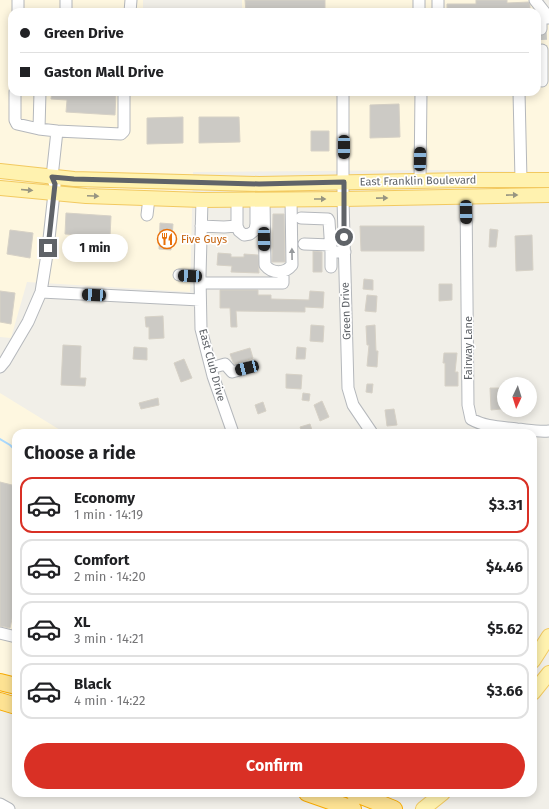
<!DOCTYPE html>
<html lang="en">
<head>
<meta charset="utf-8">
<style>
	body { margin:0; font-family:"Fira Sans",sans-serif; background:#f6f6f6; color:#202124; height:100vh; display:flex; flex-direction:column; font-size:15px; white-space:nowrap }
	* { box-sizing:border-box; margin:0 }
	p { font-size:13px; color:#757577 }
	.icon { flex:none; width:22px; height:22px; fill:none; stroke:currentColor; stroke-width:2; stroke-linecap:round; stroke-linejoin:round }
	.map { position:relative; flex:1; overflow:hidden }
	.drawer { position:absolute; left:12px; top:429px; width:525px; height:368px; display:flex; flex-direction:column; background:#fff; border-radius:12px; box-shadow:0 2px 10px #0003 }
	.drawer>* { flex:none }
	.top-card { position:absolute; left:8px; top:8px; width:533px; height:88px; border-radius:12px; box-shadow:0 2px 10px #0003; display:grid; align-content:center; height:88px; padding:0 12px; background:#fff }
	.needle { width:26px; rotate:184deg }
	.buttons { position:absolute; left:497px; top:377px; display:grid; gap:8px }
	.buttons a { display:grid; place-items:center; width:40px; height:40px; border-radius:50%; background:#fff; box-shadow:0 2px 10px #0003; font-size:20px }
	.end { position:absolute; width:18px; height:18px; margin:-9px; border:5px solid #5f6368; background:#fff; box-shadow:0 0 0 2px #fff }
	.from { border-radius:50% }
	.bubble { position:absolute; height:28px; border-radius:14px; background:#fff; box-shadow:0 2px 10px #0003; font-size:13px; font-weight:700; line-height:28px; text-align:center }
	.car { position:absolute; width:12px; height:24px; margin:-12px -6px; border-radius:5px; box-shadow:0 0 3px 1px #0007; background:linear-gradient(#222 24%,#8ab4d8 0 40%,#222 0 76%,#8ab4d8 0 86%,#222 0) }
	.top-card b { display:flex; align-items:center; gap:14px; height:38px; font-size:15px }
	.top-card b+b { border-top:1px solid #e0e0e0 }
	.top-card i { width:10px; height:10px; background:#202124 }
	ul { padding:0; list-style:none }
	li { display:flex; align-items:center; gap:12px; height:56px; margin:0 8px 6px; padding:0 4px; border:2px solid #e0e0e0; border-radius:12px }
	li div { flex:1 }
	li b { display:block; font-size:15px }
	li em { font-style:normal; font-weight:700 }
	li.on { border-color:#d93025 }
	li>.icon { width:36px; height:36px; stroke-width:1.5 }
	h2 { padding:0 12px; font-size:18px; line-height:48px }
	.action { display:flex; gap:8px; margin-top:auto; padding:8px 12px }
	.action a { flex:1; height:46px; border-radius:24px; background:#d93025; color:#fff; font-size:16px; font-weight:700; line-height:46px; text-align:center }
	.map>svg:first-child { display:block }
	.commercial { fill:#fef7e0 }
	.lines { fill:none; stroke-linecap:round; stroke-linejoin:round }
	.stream { stroke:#aadaff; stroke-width:2 }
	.building { fill:#cccac5; stroke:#d6d1c6 }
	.minor-tunnel { stroke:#ccccc8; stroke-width:11; stroke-dasharray:11 5.5; stroke-linecap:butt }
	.minor-casing { stroke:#b5b8bc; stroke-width:13 }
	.major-casing { stroke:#f2c960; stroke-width:16 }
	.highway-casing { stroke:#f9ab00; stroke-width:18 }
	.minor { stroke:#fff; stroke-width:11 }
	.major { stroke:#fff2af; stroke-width:14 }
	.highway { stroke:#fde293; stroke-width:16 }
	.oneway { fill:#979581 }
	.oneway2 { fill:#979a9d }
	.route { stroke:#5f6368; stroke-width:5 }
	.labels { text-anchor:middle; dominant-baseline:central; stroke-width:3.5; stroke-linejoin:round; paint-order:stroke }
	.street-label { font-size:11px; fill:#5f6368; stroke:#fff }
	.food-label { font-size:11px; fill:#c56008; stroke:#fff; text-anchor:start }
</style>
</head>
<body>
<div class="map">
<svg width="549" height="809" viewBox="0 0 549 809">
	<rect width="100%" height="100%" fill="#f1efe8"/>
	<path class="commercial" d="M0,0H143V12H12V92H537V12H242V0H541L549,10V172L434,170L193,172L190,292L27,282L11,338L0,337Z
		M0,393L65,433H16V686L0,682Z"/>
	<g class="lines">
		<path class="stream" d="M0,439L10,445L16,451"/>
	</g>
	<path class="building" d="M245,0H325V12H246Z
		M476,0H507V3L529,2L530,5V12H447V4H476Z
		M52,92H116L115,115L66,112L67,100L51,99Z
		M399,104L400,137L370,138V105Z
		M183,117V143L147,144V118Z
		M199,117H239L240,142L199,143Z
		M311,131H329V151H311Z
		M66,213L111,216L110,237L65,234Z
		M273,214H284L285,262H272Z
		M160,223L173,224L171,250L159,249Z
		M360,226H424V251H361Z
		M490,229L498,230L496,247H489Z
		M10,230L33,233L30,258L7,254Z
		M532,235L533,270L516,271L515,236Z
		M313,251L322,252V272H313Z
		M218,253L231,254V257H244V254L258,255L259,273L231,272L232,266L217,265Z
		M364,279L373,280V290L363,289Z
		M439,284H452V300L439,301Z
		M220,290H258V295H271V299L309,300L310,291L324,292L323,308L305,307V312L236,311L237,327H231L230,308H220Z
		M0,291L15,293L11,324L0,322Z
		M367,295L377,296L376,312L365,311Z
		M163,316L164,338L149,339V327H146L145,317Z
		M311,325L324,326L323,342L310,341Z
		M375,325L376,351H378L377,367L367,366L369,345H367L366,326Z
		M63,345L81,346L80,378H86L85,386L61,385Z
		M134,347L147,348V360L133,359Z
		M297,347L306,348L305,359H296Z
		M250,348L253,358L234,364L233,362L230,354Z
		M444,353H457L455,372H458V386H445V363H443Z
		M184,359L192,378L181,382L174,363Z
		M286,374L302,375L301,389L286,388Z
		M367,384H373L372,393L366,392Z
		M490,388H499L501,409L491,410Z
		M303,393L310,394L309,401L302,400Z
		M158,398L159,405L141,409L139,403Z
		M322,401L329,417L320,421L314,405Z
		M263,402L266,411L258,414L255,405Z
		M394,409L397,425L387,426L385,410Z
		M310,424L313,433H302L300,427Z
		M0,482L16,486V611L14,610L10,628L0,626Z"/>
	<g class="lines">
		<path class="minor-tunnel" d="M541,29L542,50"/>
		<g class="minor-casing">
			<path id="minor" d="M419,0V12
				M438,0V12
				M535,0L549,18
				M541,8V29
				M18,12V0
				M66,12V0
				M130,12L131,0
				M542,50V81
				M15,92V120L17,124L39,129
				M343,92V199L348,388L353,405L372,433
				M519,92L521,180
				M57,131L121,134L124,131V92
				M420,181L421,92
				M466,196L468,405L471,419C485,427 502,427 517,429C528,430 539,432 549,431
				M202,200L200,276L201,329L213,376L233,433
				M237,200V226L239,231L244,235L250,234L255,230L256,224V200
				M264,200L265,265C272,274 285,274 292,265L291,199
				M147,215L149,198
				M301,218L328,219L329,221L331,252H345
				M201,226L224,227L237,226
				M304,244L331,245
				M331,267V252
				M179,275L200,276
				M200,283H283V272
				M41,292L200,300
				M0,367L5,361L28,322L41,292L48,248L54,193L55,185L52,177L57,131L39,129L40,92
				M211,368L225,364L232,372L247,368
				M0,633L16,637
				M0,804L9,809"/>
		</g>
		<g class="major-casing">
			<path id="major" d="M0,171L74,179L259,184L466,180H549
				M0,188L86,196L202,200L343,199L549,195
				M533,661L549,636
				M533,693L549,673
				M423,809L443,793"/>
		</g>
		<g class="highway-casing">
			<path id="highway" d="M0,682L16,686
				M0,701L16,706
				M307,793L353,809
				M354,793L394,809"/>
		</g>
		<use href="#minor" class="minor"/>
		<use href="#major" class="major"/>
		<use href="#highway" class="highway"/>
	</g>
	<defs><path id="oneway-solid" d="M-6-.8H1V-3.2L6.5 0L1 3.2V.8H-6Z"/></defs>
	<g class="oneway">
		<use href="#oneway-solid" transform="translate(27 190) rotate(5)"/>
		<use href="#oneway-solid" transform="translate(512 195) rotate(-1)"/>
		<use href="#oneway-solid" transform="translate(93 196) rotate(2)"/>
		<use href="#oneway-solid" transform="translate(382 198) rotate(-1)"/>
		<use href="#oneway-solid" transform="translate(320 199)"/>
	</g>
	<use class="oneway2" href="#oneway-solid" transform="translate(292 254) rotate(-91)"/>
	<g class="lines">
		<path class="route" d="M48,248L55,184L52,177L74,179L259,184L344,182V237"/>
	</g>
	<defs>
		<g id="restaurant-ring" transform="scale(1)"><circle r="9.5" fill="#fff" stroke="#e8710a" stroke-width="1.5"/><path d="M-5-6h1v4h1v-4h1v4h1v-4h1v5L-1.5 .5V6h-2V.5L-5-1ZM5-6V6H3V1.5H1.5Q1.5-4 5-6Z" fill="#e8710a"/></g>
	</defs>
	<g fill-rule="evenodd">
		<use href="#restaurant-ring" x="167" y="239"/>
	</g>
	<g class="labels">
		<g class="street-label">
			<text transform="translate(418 181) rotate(-1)">East Franklin Boulevard</text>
			<text transform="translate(346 311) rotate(-92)">Green Drive</text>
			<text transform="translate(468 348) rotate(-90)">Fairway Lane</text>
			<text transform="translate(212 365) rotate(75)">East Club Drive</text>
		</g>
		<g class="food-label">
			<text x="181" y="239">Five Guys</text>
		</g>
	</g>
</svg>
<div class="buttons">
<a><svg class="needle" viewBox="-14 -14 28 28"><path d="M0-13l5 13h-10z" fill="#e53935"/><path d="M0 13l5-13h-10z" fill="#757577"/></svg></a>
</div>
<i class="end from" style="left:344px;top:237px"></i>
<i class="end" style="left:48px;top:248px"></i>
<div class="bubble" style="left:62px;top:234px;width:66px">1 min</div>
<i class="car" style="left:344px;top:147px;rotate:180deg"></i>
<i class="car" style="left:420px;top:159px;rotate:1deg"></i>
<i class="car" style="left:466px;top:212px;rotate:179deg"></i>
<i class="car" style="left:264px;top:239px;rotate:179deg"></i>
<i class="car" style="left:190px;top:276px;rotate:273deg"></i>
<i class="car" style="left:94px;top:295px;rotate:273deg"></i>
<i class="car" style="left:247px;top:368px;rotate:256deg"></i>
<div class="top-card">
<b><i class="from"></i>Green Drive</b>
<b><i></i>Gaston Mall Drive</b>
</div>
<section class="drawer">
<h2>Choose a ride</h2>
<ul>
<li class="on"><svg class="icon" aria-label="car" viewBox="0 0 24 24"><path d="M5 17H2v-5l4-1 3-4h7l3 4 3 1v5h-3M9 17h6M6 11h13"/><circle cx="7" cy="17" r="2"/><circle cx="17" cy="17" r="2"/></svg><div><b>Economy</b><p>1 min · 14:19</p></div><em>$3.31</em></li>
<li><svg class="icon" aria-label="car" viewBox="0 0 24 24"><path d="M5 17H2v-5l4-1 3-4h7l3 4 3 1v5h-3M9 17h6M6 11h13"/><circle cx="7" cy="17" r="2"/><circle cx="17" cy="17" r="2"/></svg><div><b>Comfort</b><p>2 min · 14:20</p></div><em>$4.46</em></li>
<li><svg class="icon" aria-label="car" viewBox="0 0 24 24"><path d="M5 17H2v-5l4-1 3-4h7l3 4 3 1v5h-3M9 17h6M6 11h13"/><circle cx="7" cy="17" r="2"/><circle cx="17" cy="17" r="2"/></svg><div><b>XL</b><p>3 min · 14:21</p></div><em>$5.62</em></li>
<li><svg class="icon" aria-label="car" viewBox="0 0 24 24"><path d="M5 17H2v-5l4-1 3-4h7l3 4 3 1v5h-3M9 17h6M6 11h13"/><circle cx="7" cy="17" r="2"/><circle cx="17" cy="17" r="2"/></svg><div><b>Black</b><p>4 min · 14:22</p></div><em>$3.66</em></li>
</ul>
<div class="action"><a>Confirm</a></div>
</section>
</div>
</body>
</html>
